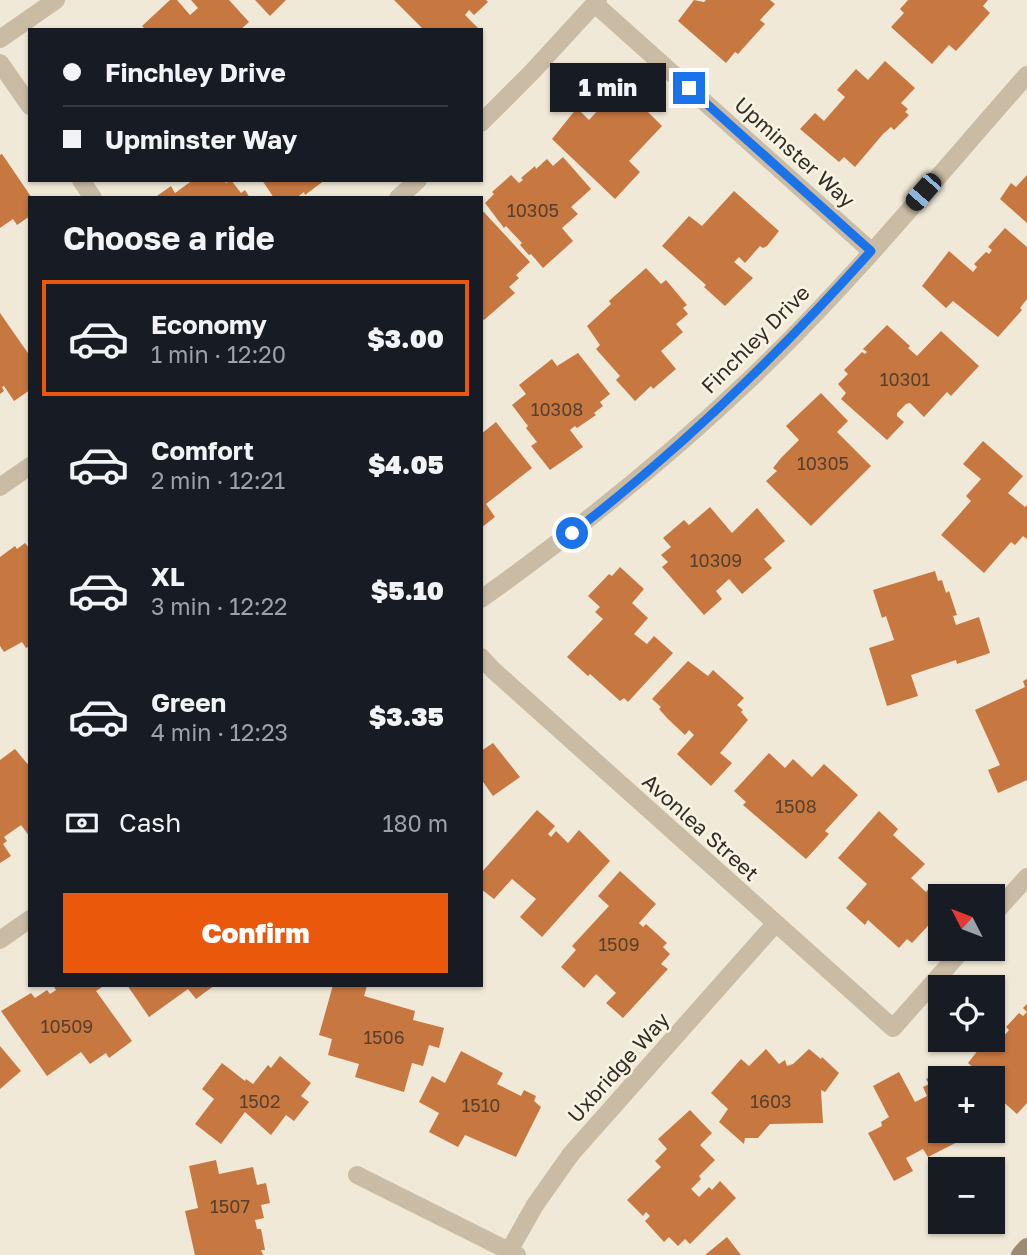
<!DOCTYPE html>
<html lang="en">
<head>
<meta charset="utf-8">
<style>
	body { margin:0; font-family:"Golos Text",sans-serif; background:#242831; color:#f1f3f6; height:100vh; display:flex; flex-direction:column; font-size:26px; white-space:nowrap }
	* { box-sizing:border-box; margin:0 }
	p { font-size:23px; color:#9ea1a6 }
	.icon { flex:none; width:38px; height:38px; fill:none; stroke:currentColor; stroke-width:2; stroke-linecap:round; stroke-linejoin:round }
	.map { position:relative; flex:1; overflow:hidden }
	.details { position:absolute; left:28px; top:196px; width:455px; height:791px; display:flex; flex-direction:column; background:#171b24; border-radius:0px; box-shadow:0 2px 5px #0004 }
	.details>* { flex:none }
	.hud { position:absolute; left:28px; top:28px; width:455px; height:154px; border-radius:0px; box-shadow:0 2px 5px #0004; display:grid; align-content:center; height:154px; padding:0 35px; background:#171b24 }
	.needle { width:46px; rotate:312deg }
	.fabs { position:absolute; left:928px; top:884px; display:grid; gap:14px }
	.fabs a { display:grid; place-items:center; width:77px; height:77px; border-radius:0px; background:#171b24; box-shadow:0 2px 5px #0004; font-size:35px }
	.end { position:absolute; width:32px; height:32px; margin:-16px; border:9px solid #1a73e8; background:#fff; box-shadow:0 0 0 4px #fff }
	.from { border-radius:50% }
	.bubble { position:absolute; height:49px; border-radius:0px; background:#171b24; box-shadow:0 2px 5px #0004; font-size:23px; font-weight:800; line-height:49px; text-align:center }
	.car { position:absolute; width:21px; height:42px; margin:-21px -10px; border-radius:9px; box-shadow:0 0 5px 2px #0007; background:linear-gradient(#222 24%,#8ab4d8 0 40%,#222 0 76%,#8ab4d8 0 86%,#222 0) }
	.hud b { display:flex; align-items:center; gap:24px; height:66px; font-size:26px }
	.hud b+b { border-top:2px solid #363941 }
	.hud i { width:18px; height:18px; background:#f1f3f6 }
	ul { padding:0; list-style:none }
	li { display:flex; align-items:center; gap:21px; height:116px; margin:0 14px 10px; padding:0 21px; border:4px solid transparent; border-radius:0px }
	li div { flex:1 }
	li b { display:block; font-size:26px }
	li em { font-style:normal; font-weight:800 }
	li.on { border-color:#ea580c }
	li>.icon { width:63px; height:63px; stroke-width:1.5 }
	h2 { padding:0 35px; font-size:32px; line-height:84px }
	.pay { display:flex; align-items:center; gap:18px; height:77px; padding:0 35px; font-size:26px }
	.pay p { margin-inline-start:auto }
	.action { display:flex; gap:14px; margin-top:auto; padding:14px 35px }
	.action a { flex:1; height:80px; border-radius:0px; background:#ea580c; color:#fff; font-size:28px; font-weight:800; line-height:80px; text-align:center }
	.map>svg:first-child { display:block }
	.building { fill:#c77740 }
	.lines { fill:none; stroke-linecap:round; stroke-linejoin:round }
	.minor { stroke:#c9bba4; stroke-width:18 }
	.secondary { stroke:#9c8a75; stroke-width:18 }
	.route { stroke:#1a73e8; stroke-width:9 }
	.labels { text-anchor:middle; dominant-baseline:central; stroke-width:5; stroke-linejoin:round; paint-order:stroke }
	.number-label { font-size:18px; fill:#59402c }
	.street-label { font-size:21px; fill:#342d26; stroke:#f9f3e4 }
</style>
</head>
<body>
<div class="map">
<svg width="1027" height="1255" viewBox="0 0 1027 1255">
	<rect width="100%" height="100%" fill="#f1e9d8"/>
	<path class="building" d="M170,0H177L190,15L198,8L191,0H229L249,22L240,30H146L142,26Z
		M255,0H286L270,16Z
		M394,0H486L488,2L474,15L469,10L465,15L480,30H424Z
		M694,0L704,2L706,0H770L775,4L760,20L765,24L738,54L735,52L726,63L678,21Z
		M908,0H988L983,6L990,13L956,51L949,45L932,64L891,27L904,13L900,9Z
		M885,61L915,88L901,103L908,109L905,112L909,115L894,130L891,127L883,134L855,167L844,157L839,162L800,129L815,113L824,121L845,97L837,90L856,69L868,80Z
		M610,92L619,101L628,92L662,126L629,161L640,172L615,199L552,139L577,108L589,120L601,107L598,104Z
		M2,154L32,198H30V216L17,225L13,219L0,228V155Z
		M563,157L591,189L571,207L578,214L562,228L573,241L543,268L531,254L529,255L520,245L522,243L506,226L504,228L485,203L494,194L492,192L511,175L519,183L523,180L521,178L535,166L536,169L547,159L553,166Z
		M1027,175V223L1000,199L1011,183L1016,187Z
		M193,180H224L226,183L231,180L241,193L245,190L250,198H154L171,186L175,193Z
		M262,180H325L305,195L304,192L296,198H274Z
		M734,191L779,231L767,246L763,248L760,246L745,263L739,257L734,262L753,278L725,306L704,287L706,285L662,246L689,216L702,226Z
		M481,209L530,262L516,275L519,278L509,287L515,293L484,320L481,317Z
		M1005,228L1027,247V299L1020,308L1022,310L998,337L953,301L946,308L922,286L949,251L973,272L977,267L974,264L986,252L989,254L992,250L988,247Z
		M646,268L661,284L666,280L687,305L683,308L688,314L676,324L683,332L661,351L676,369L653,389L651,386L635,401L616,380L620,376L596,349L600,345L587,326L611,304L609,301Z
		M0,313L30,356V390L14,401L4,386L2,387L4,391L0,394Z
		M887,325L910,346L908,348L917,356L941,331L979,366L951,396L947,392L924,417L910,403L906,404L897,413V416L904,422L887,440L841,399L846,393L838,384L848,374L844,370L862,352L865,354L867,352L863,349Z
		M578,353L610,394L600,402L603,406L594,413L596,415L577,428L575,426L570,430L583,447L550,470L531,446L537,442L526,428L528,426L512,405L526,394L519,385L552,359L557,366Z
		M821,393L848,421L837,432L871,466L811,526L766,481L777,471L773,468L781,458L799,440L786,426Z
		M496,422L532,468L486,504L495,517L481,528V434Z
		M983,441L1023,476L1008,493L1025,507L1027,505V539L1023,536L1015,545L1011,542L984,573L941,535L971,501L966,496L981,479L963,464Z
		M710,507L732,533L757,508L785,541L764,559L772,568L742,594L729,579L716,591L722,599L704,615L662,567L668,562L661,555L671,547L663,538L684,520L689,525Z
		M25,543L30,549V646L26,648L22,642L4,652L0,646V557L15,546L17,549Z
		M620,567L644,589L632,603L648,618L634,634L647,644L654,636L673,653L628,702L624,698L620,701L590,674L588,676L567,657L603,619L595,612L600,607L588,596L609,574L612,576Z
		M935,571L938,581L942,580L946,593L949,591L957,615L953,616L956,625L979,617L990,653L957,664L956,660L911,675L918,696L887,706L869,648L894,640L886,616L882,618L873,590Z
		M688,661L708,676L713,670L744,698L737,705L743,710L741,712L748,720L720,753L732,763L711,786L677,754L694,735L689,730L685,735L668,719L659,709L661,707L652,699Z
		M1027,679V780L998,793L988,770L1000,765L975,710L1025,687L1023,681Z
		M493,743L520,777L493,796L481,779V751Z
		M15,749L30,767V837L21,825L4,837L7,841L3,844L11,856L0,863V760Z
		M769,753L785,768L793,759L812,777L824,764L858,795L825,831L829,834L806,859L743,805L746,802L734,791Z
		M537,810L555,826L548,834L551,837L556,831L568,843L579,830L610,861L542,937L520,917L536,899L512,879L494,899L481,889V873Z
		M879,811L898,829L893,835L925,864L911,878L926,892L932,885L945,896H940V913L912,943L907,939L899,948L868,920L865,925L846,908L867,884L838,858Z
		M620,871L656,904L639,923L643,927L646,924L667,943L663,947L670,954L661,964L668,969L623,1018L606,1003L616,993L596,974L584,988L561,967L576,950L572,946L609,906L598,896Z
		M53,985H105L96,991L132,1041L109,1058L106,1053L90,1064L81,1052L47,1076L1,1011L31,993L35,998L47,990L50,994L56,990Z
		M127,985H215L196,999L188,989L149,1017Z
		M333,985L367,986L364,996L415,1011L413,1020L444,1028L439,1048L429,1045L423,1066L412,1063L404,1092L355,1077L359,1064L328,1055L332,1039L319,1035Z
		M1027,1004V1103L1017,1114L992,1092V1078H985L968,1063L986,1040H992V1035L997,1030L1004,1036L1009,1030L1006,1027L1019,1013L1023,1016L1027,1012L1023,1008Z
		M0,1046L21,1071L0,1089Z
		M766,1049L779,1064L785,1060L787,1066L793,1064L809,1049L821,1059L822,1057L839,1073L825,1092L821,1090L823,1123L770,1124L758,1138H745L744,1144L719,1122L728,1109L711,1093L741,1059L749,1066Z
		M461,1051L503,1073L497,1084L521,1096L524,1090L536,1096L534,1101L541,1107L516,1157L465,1135L458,1147L429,1132L439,1113L419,1102L432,1076L445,1083Z
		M280,1056L311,1083L301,1096L309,1102L294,1121L286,1115L271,1135L245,1112L221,1144L195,1124L214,1099L202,1089L222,1063L245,1081L246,1079L253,1084L268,1065L271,1068Z
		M943,1070L948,1078H940V1130H966L969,1136L928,1157L923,1149L906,1158L913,1171L894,1181L868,1133L882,1126L881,1122L889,1117L873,1086L899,1072L915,1102L927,1096L923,1087L929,1084L926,1079Z
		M690,1110L712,1133L700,1145L715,1160L699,1176L701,1179L691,1189L699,1197L709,1187L712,1190L720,1181L736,1198L690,1244L685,1239L678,1246L669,1237L664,1242L645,1221L650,1216L646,1212L643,1216L627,1200L661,1167L655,1161L667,1149L658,1139Z
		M216,1160L219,1174L253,1167L257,1185L266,1183L270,1203L261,1205L264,1218L255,1220L257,1229H261L265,1250H261L263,1255H195L185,1211L198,1208L189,1166Z
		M727,1237L741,1255H705Z"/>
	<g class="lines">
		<path class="minor" d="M595,4L871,251
			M0,39L56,0
			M0,63L30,106
			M481,123L532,72L598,0
			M81,180L93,198
			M398,198L418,180
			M0,487L30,466
			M481,599C575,532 664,461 748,381C848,286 936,178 1027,75
			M481,657L493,670L893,1028L964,948
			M992,916L1027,877
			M0,940L30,919
			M357,1175L517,1255
			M509,1251L535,1205L571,1154L775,924"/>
		<path class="secondary" d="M1020,1255L1027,1247"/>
	</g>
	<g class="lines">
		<path class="route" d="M572,533C681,449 780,353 871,251L689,88"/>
	</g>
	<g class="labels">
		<g class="number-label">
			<text x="533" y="210">10305</text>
			<text x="905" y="379">10301</text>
			<text x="557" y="409">10308</text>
			<text x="823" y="463">10305</text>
			<text x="716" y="560">10309</text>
			<text x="796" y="806">1508</text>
			<text x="619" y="944">1509</text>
			<text x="67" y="1026">10509</text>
			<text x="384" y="1037">1506</text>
			<text x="260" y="1101">1502</text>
			<text x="771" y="1101">1603</text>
			<text x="481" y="1105">1510</text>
			<text x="230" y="1206">1507</text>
		</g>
		<g class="street-label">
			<text transform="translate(795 152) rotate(42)">Upminster Way</text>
			<text transform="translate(755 339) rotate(-45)">Finchley Drive</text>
			<text transform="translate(701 827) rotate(42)">Avonlea Street</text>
			<text transform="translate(618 1067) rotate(-48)">Uxbridge Way</text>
		</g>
	</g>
</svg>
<div class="fabs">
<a><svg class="needle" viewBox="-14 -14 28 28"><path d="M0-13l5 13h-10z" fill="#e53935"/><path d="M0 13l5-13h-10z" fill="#9ea1a6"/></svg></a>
<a><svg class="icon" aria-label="locate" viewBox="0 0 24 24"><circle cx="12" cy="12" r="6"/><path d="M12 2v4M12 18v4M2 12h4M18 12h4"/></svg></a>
<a>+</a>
<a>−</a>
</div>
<i class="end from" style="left:572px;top:533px"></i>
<i class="end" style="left:689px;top:88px"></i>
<div class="bubble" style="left:550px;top:63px;width:116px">1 min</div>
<i class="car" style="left:923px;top:192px;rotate:221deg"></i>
<div class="hud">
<b><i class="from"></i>Finchley Drive</b>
<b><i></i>Upminster Way</b>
</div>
<section class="details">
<h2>Choose a ride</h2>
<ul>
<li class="on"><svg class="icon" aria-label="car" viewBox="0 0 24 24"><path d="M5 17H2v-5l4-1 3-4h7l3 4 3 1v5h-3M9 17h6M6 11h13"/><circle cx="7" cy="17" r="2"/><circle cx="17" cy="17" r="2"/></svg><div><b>Economy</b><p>1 min · 12:20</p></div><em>$3.00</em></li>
<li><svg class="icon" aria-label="car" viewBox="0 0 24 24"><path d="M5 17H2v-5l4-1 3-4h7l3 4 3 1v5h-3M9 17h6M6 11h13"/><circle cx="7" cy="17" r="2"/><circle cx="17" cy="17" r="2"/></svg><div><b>Comfort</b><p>2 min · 12:21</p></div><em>$4.05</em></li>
<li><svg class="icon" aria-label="car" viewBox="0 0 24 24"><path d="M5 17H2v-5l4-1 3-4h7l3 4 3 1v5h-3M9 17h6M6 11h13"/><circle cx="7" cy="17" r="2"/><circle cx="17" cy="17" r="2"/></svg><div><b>XL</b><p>3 min · 12:22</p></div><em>$5.10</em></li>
<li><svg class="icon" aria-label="car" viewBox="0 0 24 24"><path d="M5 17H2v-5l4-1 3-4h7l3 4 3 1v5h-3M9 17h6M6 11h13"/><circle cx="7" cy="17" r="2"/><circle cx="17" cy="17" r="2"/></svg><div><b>Green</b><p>4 min · 12:23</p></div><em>$3.35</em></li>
</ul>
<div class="pay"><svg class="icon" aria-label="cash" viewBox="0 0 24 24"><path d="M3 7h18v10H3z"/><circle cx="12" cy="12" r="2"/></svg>Cash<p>180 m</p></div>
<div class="action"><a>Confirm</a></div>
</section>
</div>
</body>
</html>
